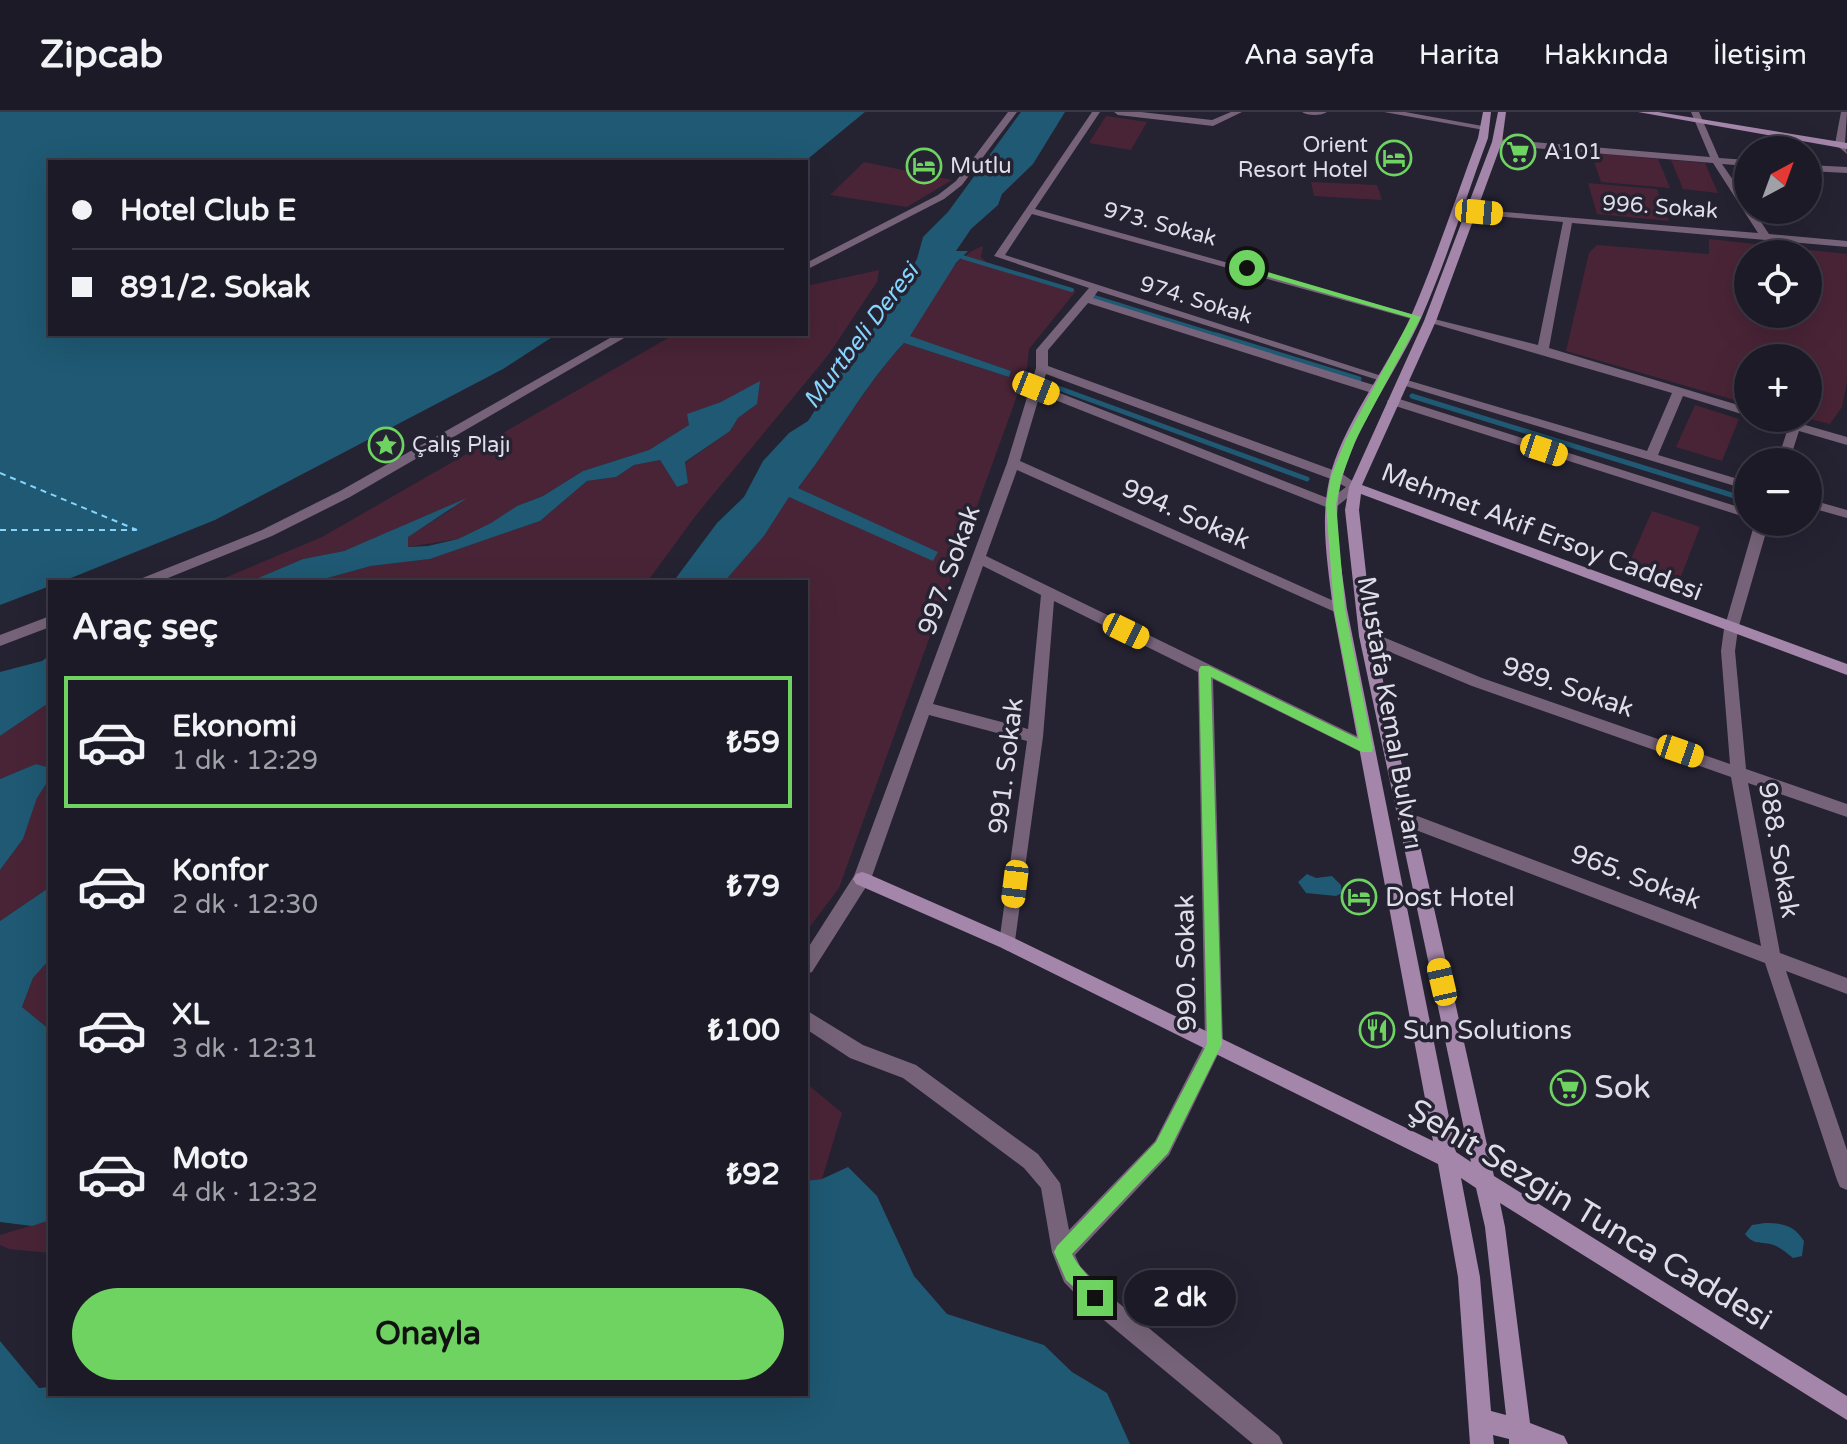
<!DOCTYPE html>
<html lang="tr">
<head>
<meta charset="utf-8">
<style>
	body { margin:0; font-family:"Varela Round",sans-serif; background:#25232e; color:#f1f3f6; height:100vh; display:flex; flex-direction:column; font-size:30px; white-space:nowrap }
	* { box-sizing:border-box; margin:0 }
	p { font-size:26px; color:#a0a1a7 }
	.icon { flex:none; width:44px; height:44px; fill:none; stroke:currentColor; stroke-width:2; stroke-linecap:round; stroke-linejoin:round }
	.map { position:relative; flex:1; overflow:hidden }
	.panel { position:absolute; left:48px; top:468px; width:760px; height:816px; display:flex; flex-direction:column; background:#1c1a26; border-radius:0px; box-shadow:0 8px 32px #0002,0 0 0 2px #3a3843 }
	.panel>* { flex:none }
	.banner { position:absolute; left:48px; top:48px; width:760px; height:176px; border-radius:0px; box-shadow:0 8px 32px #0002,0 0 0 2px #3a3843; display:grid; align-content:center; height:176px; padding:0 24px; background:#1c1a26 }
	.needle { width:52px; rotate:41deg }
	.tools { position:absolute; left:1734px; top:24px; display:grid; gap:16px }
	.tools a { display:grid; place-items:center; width:88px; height:88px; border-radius:50%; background:#1c1a26; box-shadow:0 8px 32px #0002,0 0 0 2px #3a3843; font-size:40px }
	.end { position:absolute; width:36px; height:36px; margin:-18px; border:10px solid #6ed361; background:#111; box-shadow:0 0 0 4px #111 }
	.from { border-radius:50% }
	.bubble { position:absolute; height:56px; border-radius:28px; background:#1c1a26; box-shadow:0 8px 32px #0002,0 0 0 2px #3a3843; font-size:26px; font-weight:700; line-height:56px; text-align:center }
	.car { position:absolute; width:24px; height:48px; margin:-24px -12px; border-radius:10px; box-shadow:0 0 6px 2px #0007; background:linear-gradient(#f5c518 24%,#345 0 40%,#f5c518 0 76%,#345 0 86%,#f5c518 0) }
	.banner b { display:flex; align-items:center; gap:28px; height:76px; font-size:30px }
	.banner b+b { border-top:2px solid #3a3843 }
	.banner i { width:20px; height:20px; background:#f1f3f6 }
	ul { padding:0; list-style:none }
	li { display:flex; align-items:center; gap:24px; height:132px; margin:0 16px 12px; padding:0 8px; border:4px solid transparent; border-radius:0px }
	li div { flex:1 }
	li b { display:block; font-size:30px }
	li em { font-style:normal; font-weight:700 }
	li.current { border-color:#6ed361 }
	li>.icon { width:72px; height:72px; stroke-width:1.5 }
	h2 { padding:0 24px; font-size:36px; line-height:96px }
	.button { display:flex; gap:16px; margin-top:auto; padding:16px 24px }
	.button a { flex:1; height:92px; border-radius:48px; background:#6ed361; color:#111; font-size:32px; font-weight:700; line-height:92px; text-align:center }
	header { display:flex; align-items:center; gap:48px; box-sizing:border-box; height:112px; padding:0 40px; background:#1c1a26; border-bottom:2px solid #3a3843 }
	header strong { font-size:38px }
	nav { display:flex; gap:44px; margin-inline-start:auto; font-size:28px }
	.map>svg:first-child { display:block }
	.green { fill:#492436; fill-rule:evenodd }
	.water { fill:#1f5973 }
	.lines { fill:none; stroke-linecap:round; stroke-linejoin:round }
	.stream-far1 { stroke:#1f5973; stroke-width:4 }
	.stream { stroke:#1f5973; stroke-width:5 }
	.ferry { stroke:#85d5fe; stroke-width:2; stroke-dasharray:6 5; stroke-linecap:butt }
	.street { fill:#766379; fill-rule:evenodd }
	.secondary { fill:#a486aa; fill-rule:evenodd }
	.route { fill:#6ed361 }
	.labels { text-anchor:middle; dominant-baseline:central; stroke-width:7; stroke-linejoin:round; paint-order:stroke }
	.far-poi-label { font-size:22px; fill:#dedde8; stroke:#252232; text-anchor:start }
	.far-street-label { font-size:22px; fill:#dedde8; stroke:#252232 }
	.far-water-label { font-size:24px; font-style:italic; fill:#85d5fe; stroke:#252232 }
	.street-label { font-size:26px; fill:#dedde8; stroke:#252232 }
	.poi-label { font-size:26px; fill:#dedde8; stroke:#252232; text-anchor:start }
	.near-poi-label { font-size:32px; fill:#dedde8; stroke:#252232; text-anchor:start }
	.near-street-label { font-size:32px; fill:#dedde8; stroke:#252232 }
</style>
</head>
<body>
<header>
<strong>Zipcab</strong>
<nav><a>Ana sayfa</a><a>Harita</a><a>Hakkında</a><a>İletişim</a></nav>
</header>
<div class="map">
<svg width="1847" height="1332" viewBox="0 0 1847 1332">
	<rect width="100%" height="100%" fill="#252232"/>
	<path class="green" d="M1106,4L1147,10L1131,38L1089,31Z
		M1591,41L1658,47L1670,76L1601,70Z
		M1671,48L1705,51L1718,81L1683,77Z
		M864,50L952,68L907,95L830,83Z
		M1311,70L1377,73L1382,88L1314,84Z
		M1588,71L1657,77L1669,109L1597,102Z
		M1709,127L1847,142V270L1842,295L1830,312L1806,306L1808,246H1748V292L1566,239L1589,141L1597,133L1709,142ZM1748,142H1808V202H1748Z
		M983,134L981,145L986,150L1076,179L1029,237L1027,256L839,776L806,820L809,769H806V470H724L764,424L789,385L937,440L798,376C835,329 863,276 904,231L1009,265L1011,259L909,225C928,194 947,146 983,134Z
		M879,158L877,170L829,242L697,402L647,470H313L371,454L430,447L540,409L587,369L616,365L634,353L660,348L677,375L688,371L685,351L730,319L738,306L757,292L721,290L688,302L689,313L649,338L583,359L543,384L517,394L491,411L458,427L408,435L407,425L454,396L344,439L303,447L249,470H215L322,425L675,222H806V174Z
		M1695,293L1739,307L1722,349L1676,335Z
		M1652,399L1700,415L1680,467L1630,449Z
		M50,590V656L36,652L0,667V624Z
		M50,666V775L0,809V758L23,727L37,686Z
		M50,847V918L22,895L33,866Z
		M806,971L842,1001L822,1067L806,1069Z
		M50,1108V1141L9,1137L0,1133V1123Z"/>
	<path class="water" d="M0,0H865L804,50H50V222H557L503,257L215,408L61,470H50V474L0,493Z
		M1021,0H1065L1033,52L1002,82L998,93L971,117L956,139H968L956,151L910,224L1011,259L1009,265L904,231C863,275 835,329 798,376L938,440L933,449L789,385L764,424L724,470H673L717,411L744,385L763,349L789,321L808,309L842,256L904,178V170L917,147L923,125L948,100Z
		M760,269L757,292L738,306L730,319L685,350L688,371L677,375L660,348L634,353L616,365L587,369L540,409L430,447L371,454L313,470H249L303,447L344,439L467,386L408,425V435L428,434L458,427L491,411L517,394L543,384L583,359L649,338L689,313L687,302L721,290Z
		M50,543V590L0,624V560L42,549Z
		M36,652L50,656V666L37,686L23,727L0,758V667Z
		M1307,762L1316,766L1332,764L1341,773L1342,781L1336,784L1306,781L1298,770Z
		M50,775V847L33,866L22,895L50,918V1108L32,1114L0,1110V809Z
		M848,1055L877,1084L914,1164L947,1202L1044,1233L1072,1260L1107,1281L1130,1332H0V1229L39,1276L50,1275V1282H806V1069L822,1067Z
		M1765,1111C1783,1111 1794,1113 1804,1129L1802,1144L1793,1146C1788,1142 1782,1137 1776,1134C1763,1128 1755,1135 1745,1122L1752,1113Z"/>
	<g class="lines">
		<path class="stream-far1" d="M962,145L1072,178
			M1094,185L1223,225"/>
		<path class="stream" d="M1216,223L1359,267
			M1050,273L1307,367
			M1412,284L1738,385"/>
		<path class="ferry" d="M0,361L137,418
			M0,418H136"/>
		<path class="street" d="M1008,0H1017L962,73L944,87L806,158V151L938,83L956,69Z
			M1092,0H1100L1035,97L1422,205L1412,207L1032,102L1005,143L1388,266L1378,268L1098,179L1093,186L1380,275V281H1372L1088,191L1048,238V254L1341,361L1361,375L1336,395H1326L1040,282L1020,349L1345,494L1347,497L1345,500H1335L1017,358L986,444L1373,632L1375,636L1373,640H1361L1213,567L1223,932L1169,1043L1075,1143L1080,1154L1103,1178L1279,1324L1283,1332H1253L1087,1194L1064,1170L1052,1140L1041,1076L1024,1056L903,966L850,946L806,917V898L863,933L916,953L1038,1042L1060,1071L1069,1118L1155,1029L1205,931L1198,560L1054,489L1043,625L1014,836L1008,839L1002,836L999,831L1027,629L929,603L871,767L812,860L806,862V839L854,764L1007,351L1036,256V238L1089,176L994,144ZM1046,262L1331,367L1346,375L1330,387L1042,274ZM983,454L1041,483L1028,617L933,592Z
			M1114,0H1141L1212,8L1231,0H1242L1213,14L1118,3Z
			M1302,0H1327C1322,4 1307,4 1302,0Z
			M1384,0H1405L1488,15L1484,18Z
			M1691,0H1699L1719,46L1748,48V54L1722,52L1748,90V98H1753L1769,122L1847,129V135L1572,111L1549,236L1748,296V304L1683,284L1658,343L1748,370V378L1399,272V268H1407L1647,339L1672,281L1424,209L1430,206L1538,233L1563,110L1471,102L1466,99L1467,97L1758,121L1713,51L1497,33L1492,30L1497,27L1710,45Z
			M1841,0H1847L1845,31L1847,42L1835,32Z
			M1808,53L1847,55V61L1808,59Z
			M617,222H631L350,385L272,424L158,470H138L140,467L262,418L340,379Z
			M1393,285L1748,398V406L1389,292L1387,289Z
			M1762,306H1781L1847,325V333L1799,319L1789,350H1777L1788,316Z
			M1808,387L1847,398V406L1808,395Z
			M1755,410H1769L1738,517L1735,539L1746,657L1847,692V705L1748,671L1780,841L1847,866V882L1786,859L1847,1038V1078L1840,1075L1837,1068L1765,851L1400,712L1398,707L1400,702H1412L1761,834L1731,665L1472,574L1361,528L1359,524L1366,519L1371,520L1482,566L1730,652L1721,539L1724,517Z
			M50,504V515L0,534V523Z"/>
		<path class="secondary" d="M1483,0H1491L1488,26C1466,85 1447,147 1422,204C1398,258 1360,306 1343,363C1330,406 1342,454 1347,497L1456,1040L1471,1050L1359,524L1345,398L1349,375L1424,209L1492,30L1498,0H1506L1502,30L1436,209L1362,373L1847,552V563L1361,382L1359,398L1373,524L1494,1064L1847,1284V1308L1500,1091L1505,1115L1530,1311L1564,1324L1568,1332H1509V1327L1493,1323L1494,1332H1470L1458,1165L1438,1052L1002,836L856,772L853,767L856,762L862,760L868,762L1014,826L1433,1029L1333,497C1328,454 1320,411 1329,369C1340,316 1388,255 1411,204C1436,146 1456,85 1478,26ZM1461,1066L1476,1076L1485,1115L1506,1303L1491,1299L1480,1165Z
			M1638,0H1658L1847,31V37Z"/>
	</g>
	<path class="route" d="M1247,154L1421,205L1356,327L1342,364L1336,392L1345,497L1373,636L1372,640H1362L1211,565L1222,932L1168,1041L1072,1142C1080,1159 1096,1169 1103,1186L1101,1192L1095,1194L1066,1168L1054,1140L1057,1134L1156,1030L1207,932L1199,557L1201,554H1209L1359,627L1334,497L1326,392L1331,364L1346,327L1411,206L1244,158Z"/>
	<defs>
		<g id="supermarket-ring" transform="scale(1.8)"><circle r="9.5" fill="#252232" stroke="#6ed361" stroke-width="1.5"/><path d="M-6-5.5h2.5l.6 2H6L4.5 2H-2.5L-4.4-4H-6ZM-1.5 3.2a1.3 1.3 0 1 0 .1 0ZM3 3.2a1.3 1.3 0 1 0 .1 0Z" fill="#6ed361"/></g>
		<g id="hotel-ring" transform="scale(1.8)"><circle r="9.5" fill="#252232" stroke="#6ed361" stroke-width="1.5"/><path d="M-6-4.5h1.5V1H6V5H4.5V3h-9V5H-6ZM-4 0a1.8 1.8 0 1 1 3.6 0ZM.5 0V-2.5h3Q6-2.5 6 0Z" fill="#6ed361"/></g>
		<g id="sight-ring" transform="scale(1.8)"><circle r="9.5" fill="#252232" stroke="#6ed361" stroke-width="1.5"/><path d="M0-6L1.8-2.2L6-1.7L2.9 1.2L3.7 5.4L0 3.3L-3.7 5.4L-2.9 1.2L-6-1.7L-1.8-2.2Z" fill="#6ed361"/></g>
		<g id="restaurant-ring" transform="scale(1.8)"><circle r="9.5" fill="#252232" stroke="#6ed361" stroke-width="1.5"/><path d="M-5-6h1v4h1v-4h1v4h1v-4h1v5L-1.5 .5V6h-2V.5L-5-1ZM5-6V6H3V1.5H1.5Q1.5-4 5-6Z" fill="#6ed361"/></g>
	</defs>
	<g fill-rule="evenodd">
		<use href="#supermarket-ring" x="1518" y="40"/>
		<use href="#hotel-ring" x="1394" y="46"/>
		<use href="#hotel-ring" x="924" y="54"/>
		<use href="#sight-ring" x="386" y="333"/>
		<use href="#hotel-ring" x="1359" y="785"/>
		<use href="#restaurant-ring" x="1377" y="918"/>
		<use href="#supermarket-ring" x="1568" y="976"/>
	</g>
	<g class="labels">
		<g class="far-poi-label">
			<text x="1368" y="33" text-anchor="end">Orient<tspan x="1368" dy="25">Resort Hotel</tspan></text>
			<text x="1544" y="40">A101</text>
			<text x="950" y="54">Mutlu</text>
			<text x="412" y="333">Çalış Plajı</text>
		</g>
		<g class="far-street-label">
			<text transform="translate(1660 95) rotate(4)">996. Sokak</text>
			<text transform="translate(1160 112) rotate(15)">973. Sokak</text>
			<text transform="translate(1196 188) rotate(17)">974. Sokak</text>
		</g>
		<g class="far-water-label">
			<text transform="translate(861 224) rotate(-53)">Murtbeli Deresi</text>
		</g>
		<g class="street-label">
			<text transform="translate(1186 402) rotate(24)">994. Sokak</text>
			<text transform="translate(1542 420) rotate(21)">Mehmet Akif Ersoy Caddesi</text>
			<text transform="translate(949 458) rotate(-70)">997. Sokak</text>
			<text transform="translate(1568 575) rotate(19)">989. Sokak</text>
			<text transform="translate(1390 601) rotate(80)">Mustafa Kemal Bulvarı</text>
			<text transform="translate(1006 654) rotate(-83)">991. Sokak</text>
			<text transform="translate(1779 738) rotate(80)">988. Sokak</text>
			<text transform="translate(1636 765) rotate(21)">965. Sokak</text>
			<text transform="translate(1186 851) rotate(-91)">990. Sokak</text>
		</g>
		<g class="poi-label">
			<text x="1385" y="785">Dost Hotel</text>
			<text x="1403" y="918">Sun Solutions</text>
		</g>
		<g class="near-poi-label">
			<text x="1594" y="976">Sok</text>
		</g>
		<g class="near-street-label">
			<text transform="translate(1590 1103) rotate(31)">Şehit Sezgin Tunca Caddesi</text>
		</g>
	</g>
</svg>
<div class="tools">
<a><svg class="needle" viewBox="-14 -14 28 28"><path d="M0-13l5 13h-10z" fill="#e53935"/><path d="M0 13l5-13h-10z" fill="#a0a1a7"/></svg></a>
<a><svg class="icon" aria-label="locate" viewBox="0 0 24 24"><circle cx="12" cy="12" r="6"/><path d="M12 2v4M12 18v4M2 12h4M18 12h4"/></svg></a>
<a>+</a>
<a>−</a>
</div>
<i class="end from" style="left:1247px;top:156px"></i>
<i class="end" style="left:1095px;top:1186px"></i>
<div class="bubble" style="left:1124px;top:1158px;width:112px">2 dk</div>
<i class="car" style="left:1479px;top:100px;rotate:95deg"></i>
<i class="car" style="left:1036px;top:276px;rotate:112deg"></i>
<i class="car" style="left:1544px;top:338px;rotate:108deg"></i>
<i class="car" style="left:1126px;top:519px;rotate:116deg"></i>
<i class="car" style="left:1680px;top:639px;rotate:109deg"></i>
<i class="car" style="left:1015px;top:772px;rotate:187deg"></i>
<i class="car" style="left:1442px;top:870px;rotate:347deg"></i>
<div class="banner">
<b><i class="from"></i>Hotel Club E</b>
<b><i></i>891/2. Sokak</b>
</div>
<section class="panel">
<h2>Araç seç</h2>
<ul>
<li class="current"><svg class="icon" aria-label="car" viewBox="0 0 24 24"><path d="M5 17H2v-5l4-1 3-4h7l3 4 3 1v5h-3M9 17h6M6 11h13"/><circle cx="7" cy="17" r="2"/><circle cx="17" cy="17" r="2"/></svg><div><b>Ekonomi</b><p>1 dk · 12:29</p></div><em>₺59</em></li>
<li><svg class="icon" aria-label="car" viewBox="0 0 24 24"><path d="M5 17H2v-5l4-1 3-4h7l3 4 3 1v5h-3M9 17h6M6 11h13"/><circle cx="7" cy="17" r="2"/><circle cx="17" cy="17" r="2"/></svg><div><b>Konfor</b><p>2 dk · 12:30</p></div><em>₺79</em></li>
<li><svg class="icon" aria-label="car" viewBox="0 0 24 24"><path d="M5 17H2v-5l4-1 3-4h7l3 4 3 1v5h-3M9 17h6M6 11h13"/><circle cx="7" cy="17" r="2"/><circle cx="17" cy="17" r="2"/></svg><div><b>XL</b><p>3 dk · 12:31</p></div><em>₺100</em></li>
<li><svg class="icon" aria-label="car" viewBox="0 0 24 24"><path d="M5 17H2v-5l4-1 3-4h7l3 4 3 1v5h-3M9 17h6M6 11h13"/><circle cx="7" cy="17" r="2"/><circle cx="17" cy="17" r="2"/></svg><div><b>Moto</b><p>4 dk · 12:32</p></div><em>₺92</em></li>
</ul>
<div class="button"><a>Onayla</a></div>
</section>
</div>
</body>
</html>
